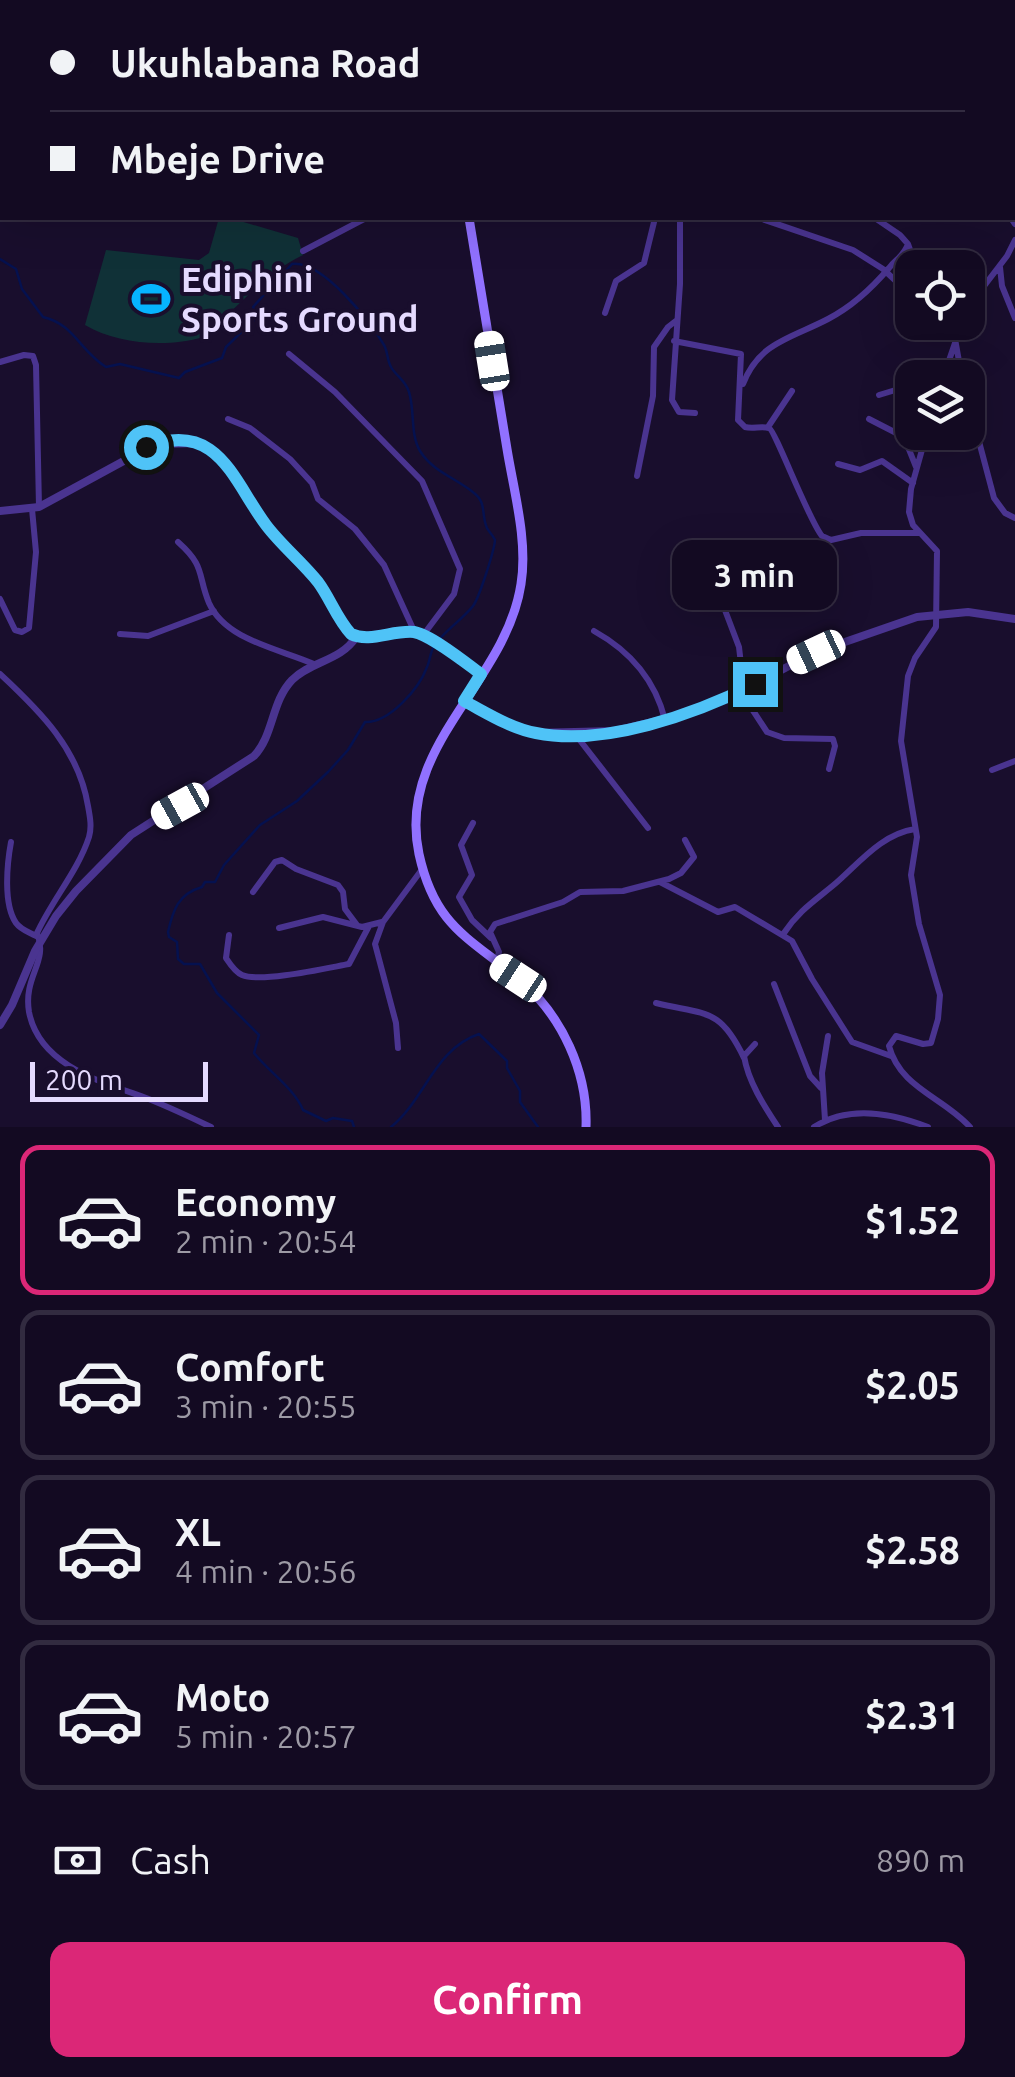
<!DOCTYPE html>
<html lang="en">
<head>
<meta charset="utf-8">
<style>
	body { margin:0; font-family:Ubuntu,sans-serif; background:#20182f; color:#f1f3f6; height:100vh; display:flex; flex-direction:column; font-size:38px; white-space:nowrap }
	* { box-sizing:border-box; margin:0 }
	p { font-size:32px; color:#9d9aa5 }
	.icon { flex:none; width:55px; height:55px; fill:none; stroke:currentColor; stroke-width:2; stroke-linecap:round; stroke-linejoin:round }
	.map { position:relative; height:1127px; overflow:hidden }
	.details { display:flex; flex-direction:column; background:#130a22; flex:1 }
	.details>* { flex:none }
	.guide { position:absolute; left:0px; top:0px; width:1015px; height:220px; box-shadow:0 10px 40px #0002,0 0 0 2px #322b40; display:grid; align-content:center; height:220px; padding:0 50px; background:#130a22 }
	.tools { position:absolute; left:895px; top:250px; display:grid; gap:20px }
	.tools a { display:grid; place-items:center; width:90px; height:90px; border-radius:20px; background:#130a22; box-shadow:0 10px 40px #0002,0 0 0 2px #322b40; font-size:50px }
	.scale { position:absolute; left:30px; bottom:25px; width:178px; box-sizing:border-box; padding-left:10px; border:5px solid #e5daff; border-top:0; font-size:28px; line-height:35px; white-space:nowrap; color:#e5daff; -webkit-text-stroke:8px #190e2d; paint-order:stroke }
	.end { position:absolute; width:45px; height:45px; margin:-22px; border:12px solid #4fc3f7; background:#111; box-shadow:0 0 0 5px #111 }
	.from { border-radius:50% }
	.bubble { position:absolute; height:70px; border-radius:20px; background:#130a22; box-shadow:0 10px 40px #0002,0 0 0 2px #322b40; font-size:32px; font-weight:600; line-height:70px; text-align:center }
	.car { position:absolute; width:30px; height:60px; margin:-30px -15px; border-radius:12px; box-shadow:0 0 8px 2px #0007; background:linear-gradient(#fff 24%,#345 0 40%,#fff 0 76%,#345 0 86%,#fff 0) }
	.guide b { display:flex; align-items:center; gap:35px; height:95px; font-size:38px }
	.guide b+b { border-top:2px solid #322b40 }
	.guide i { width:25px; height:25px; background:#f1f3f6 }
	ul { padding:18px 0 0; list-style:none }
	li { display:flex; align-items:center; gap:30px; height:150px; margin:0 20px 15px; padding:0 30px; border:5px solid #322b40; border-radius:20px }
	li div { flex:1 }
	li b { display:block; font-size:38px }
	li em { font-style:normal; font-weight:600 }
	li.active { border-color:#db2777 }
	li>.icon { width:90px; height:90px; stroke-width:1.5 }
	.pay { display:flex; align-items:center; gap:25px; height:110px; padding:0 50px; font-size:38px }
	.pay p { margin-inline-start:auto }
	.cta { display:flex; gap:20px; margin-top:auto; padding:20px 50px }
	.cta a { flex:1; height:115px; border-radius:20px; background:#db2777; color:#fff; font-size:40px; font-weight:600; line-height:115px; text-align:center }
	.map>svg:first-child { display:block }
	.green { fill:#103137 }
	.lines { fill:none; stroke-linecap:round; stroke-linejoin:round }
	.stream { stroke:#05114f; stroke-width:2.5 }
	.minor { stroke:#4a3490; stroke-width:6 }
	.tertiary { stroke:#4a3490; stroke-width:8 }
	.secondary { stroke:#9171ff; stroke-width:9 }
	.route { stroke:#4fc3f7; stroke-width:12 }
	.labels { text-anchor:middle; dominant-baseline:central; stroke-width:8; stroke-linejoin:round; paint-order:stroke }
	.poi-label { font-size:35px; font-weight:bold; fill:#e5daff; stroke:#190e2d; text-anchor:start }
</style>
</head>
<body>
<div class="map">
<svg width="1015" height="1127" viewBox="0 0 1015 1127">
	<rect width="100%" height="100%" fill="#190e2d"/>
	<path class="green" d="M219,218H230L298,238L303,255C263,274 236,310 203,337C167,348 117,344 85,325L106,250L199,260L209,253Z"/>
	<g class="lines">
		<path class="stream" d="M0,259L16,269L22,289L43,317C74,324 80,351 106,367L120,364L179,378L185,372L222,358L226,347L258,316L253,307L292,264C322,260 370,321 384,345C388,352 387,360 391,367C396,376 406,381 409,392C415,411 410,434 420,451C433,472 456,478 474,493C487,503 481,515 487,528C489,532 493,535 495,540C494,552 479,598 473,606C463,619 442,633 435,645C430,651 430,661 427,667C419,689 389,723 365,722L348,750L328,772L297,801L260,825L224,865L215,882H205L202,887C178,894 173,910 168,932L169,937L177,942L178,959L184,964H200L217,993L259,1035L254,1053C269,1072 294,1088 303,1110L326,1121L333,1118L352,1121L354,1127
			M391,1127C425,1100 434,1049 479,1034L507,1061V1068L520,1091V1102L538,1127"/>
		<path class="minor" d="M24,0L30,2
			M313,0L316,2
			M476,0L478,2
			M846,0L847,2
			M899,0V2
			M7,2L8,0
			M0,22L2,15
			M0,131L2,129
			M680,218V284L672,400L679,412L695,413
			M759,218L853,250L883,269L912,296
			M1011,218L1015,224
			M303,251L366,218
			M1000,267L1002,286L1015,318
			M901,288L914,261L908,244
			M968,307L1007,256L1015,240
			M605,313L616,281L644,263L655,218
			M952,322L962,378
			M674,341L741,354L738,420L745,427C752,429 762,426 769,428C775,430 809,521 822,536L831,540L861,533H918
			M289,354L335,392L422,481L460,569L454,594L424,634
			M0,362L24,355L33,356L36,365L39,507
			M943,378L955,343
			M743,384C759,342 792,338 828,319C851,307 872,288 889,268C896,259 904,256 908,244L900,235L875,218
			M879,395L912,385
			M968,400L994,498L1005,513L1015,518
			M228,419L250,428L290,459L312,483L318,499L355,529L384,565L415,633
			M869,419L904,437L916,467
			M768,427L792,391
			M927,432L911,489L909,512L913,525L937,551L936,627L915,658L908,676L901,741L917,837L911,875L919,924L940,995L938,1019L931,1043L923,1044L896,1036L889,1046C900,1088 943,1097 970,1127
			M838,464L860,470L882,461L913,483
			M637,476L653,396L654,347L668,327L677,320
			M178,542C206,567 197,574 209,603C226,641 281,649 316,665
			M701,547L739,647L744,690
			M0,599L15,630L22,632L29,628L36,552L32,509
			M594,631C630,651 655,679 665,720
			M120,634L148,636L214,611
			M0,674C41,712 79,750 88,806C90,817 92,827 89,837C78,871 52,900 37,933C49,962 23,976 29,1012C39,1064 98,1081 141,1096C165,1105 188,1116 211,1127
			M741,692L767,732L784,738L833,739L835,746L829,769
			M575,734L648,828
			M992,770L1015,761
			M473,823L461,845L472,875L459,897L472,920L491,938
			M11,842C7,864 3,904 16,923C21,930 29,932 36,936
			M660,882L718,912L735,907L792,941L812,979L852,1042L891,1056
			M253,892L275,862L282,860L296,869L338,885L343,892L345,909L357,925
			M279,928L323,917L362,927L382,922
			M784,933C799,910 816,900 836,883C860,862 882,834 915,829
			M229,935L226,958C230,964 235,972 242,975C261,983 327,968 349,964L369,926
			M496,963L499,952L490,932L495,924L563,902L580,892L623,891L669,879L681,873L694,857L685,840
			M774,984L810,1076L821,1088
			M656,1003C705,1015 720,1007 744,1058
			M755,1044L744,1056C748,1081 764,1106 778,1127
			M398,1048L396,1023L375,944L383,922L423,868
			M825,1120L822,1073L828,1036
			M814,1127C848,1105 892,1113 928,1127"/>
		<path class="tertiary" d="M644,2V0
			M0,511L39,507L155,444L198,443L214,451L230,467L268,529L316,580L346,630L356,637
			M356,637L399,632L424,634L481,674
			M464,701L504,722L534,733L615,731L678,716L737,693L816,652L917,617L968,612L1015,619
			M0,1025L12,1005L35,951L56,916L76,891L131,835L254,756C274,735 271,702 292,680C311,661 341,661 356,637"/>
		<path class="secondary" d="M97,0L104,2
			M469,218C482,295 494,372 507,449C514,492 528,541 521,584C506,683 396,746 419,854C435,927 469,937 520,980C562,1016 588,1072 586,1127"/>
	</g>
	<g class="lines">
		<path class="route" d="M146,447C218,419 233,481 266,525C281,545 302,562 318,582C330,598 337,619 351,634C370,643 392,630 414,632C431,635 466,663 481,674L464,701C487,713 510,728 536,733C604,747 695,714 755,684"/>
	</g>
	<defs>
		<g id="stadium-bare" transform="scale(3)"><path d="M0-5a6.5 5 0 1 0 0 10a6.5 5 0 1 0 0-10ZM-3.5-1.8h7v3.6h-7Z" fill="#06b4ff" stroke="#190e2d" stroke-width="2.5" paint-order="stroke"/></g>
	</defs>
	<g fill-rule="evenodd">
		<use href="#stadium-bare" x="151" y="299"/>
	</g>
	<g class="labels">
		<g class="poi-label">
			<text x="181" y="279">Ediphini<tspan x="181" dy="40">Sports Ground</tspan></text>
		</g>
	</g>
</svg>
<div class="tools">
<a><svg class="icon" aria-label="locate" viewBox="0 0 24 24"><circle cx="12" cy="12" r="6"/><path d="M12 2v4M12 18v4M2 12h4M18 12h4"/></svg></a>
<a><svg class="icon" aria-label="layers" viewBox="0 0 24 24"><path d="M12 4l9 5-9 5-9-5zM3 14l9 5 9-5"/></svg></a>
</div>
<div class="scale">200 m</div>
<i class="end from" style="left:146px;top:447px"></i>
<i class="end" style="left:755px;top:684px"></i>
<div class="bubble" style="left:672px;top:540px;width:165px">3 min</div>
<i class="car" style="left:492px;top:361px;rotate:351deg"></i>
<i class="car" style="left:816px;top:652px;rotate:245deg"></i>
<i class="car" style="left:180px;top:806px;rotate:241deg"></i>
<i class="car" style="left:518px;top:978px;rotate:303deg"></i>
<div class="guide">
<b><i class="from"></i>Ukuhlabana Road</b>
<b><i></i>Mbeje Drive</b>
</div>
</div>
<section class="details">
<ul>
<li class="active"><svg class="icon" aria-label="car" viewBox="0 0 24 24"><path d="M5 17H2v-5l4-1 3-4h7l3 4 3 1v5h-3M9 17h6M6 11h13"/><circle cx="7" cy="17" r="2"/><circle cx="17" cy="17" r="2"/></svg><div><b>Economy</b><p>2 min · 20:54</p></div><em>$1.52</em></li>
<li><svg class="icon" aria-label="car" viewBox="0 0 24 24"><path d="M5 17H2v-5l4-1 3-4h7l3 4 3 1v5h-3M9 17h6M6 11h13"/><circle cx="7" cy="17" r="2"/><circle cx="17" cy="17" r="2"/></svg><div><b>Comfort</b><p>3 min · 20:55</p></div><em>$2.05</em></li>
<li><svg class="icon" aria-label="car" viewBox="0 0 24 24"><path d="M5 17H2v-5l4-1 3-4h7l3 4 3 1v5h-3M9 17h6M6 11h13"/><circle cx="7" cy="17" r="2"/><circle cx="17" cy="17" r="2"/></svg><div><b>XL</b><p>4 min · 20:56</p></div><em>$2.58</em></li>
<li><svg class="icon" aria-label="car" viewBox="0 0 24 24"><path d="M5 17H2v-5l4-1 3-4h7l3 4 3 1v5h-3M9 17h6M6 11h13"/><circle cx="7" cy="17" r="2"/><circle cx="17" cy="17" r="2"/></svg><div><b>Moto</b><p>5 min · 20:57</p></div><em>$2.31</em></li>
</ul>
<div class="pay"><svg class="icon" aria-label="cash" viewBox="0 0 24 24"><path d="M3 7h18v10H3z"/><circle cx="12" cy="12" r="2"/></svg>Cash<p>890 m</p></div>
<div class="cta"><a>Confirm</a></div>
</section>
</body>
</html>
